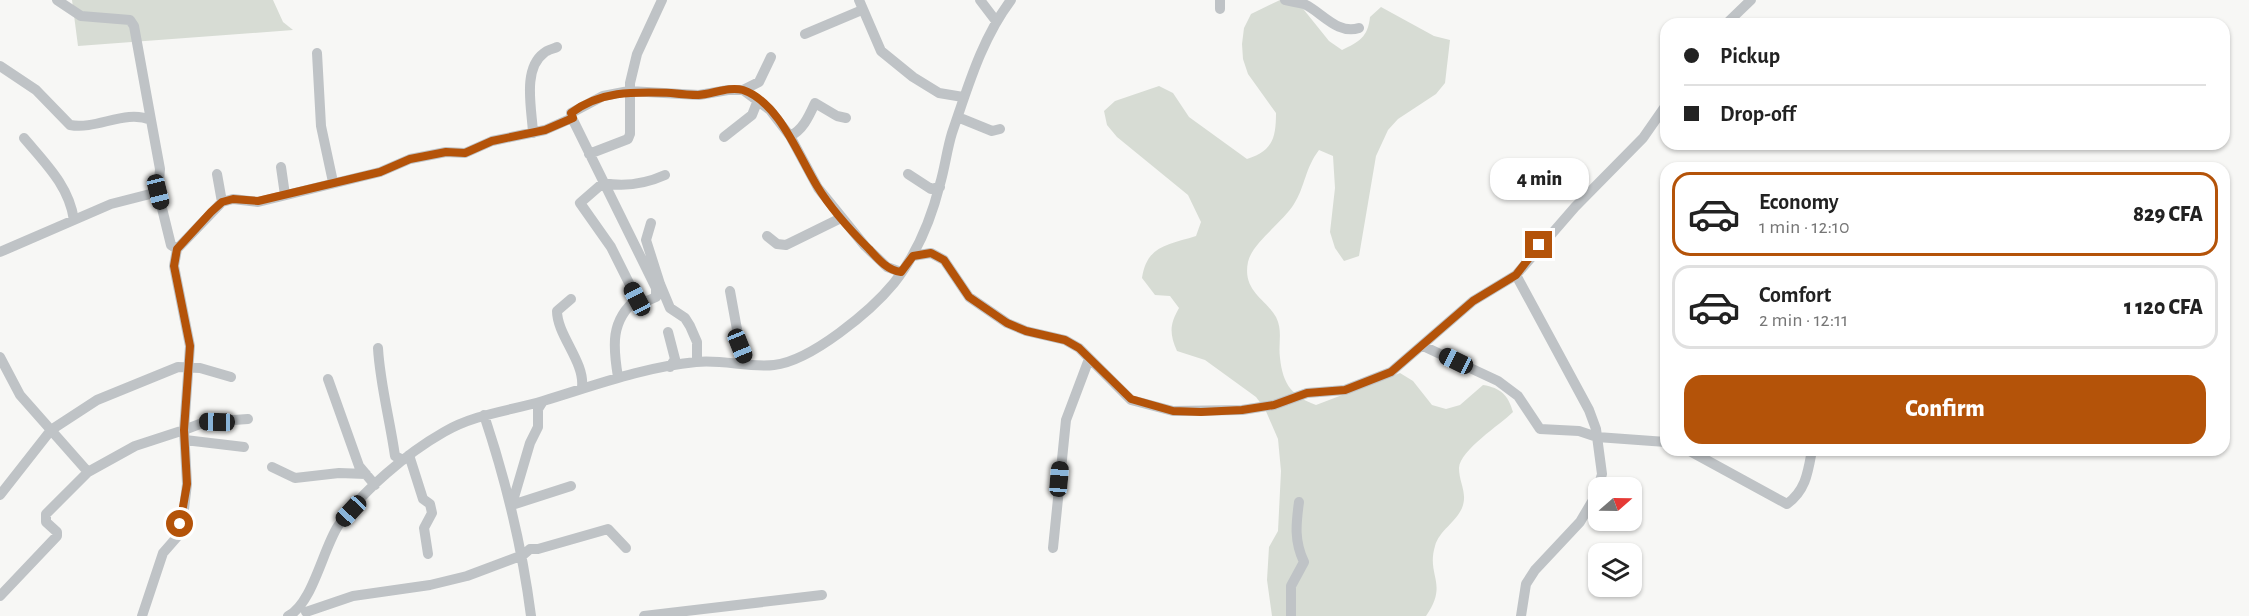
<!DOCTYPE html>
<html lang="en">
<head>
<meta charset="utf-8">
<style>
	body { margin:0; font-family:"Alegreya Sans",sans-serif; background:#f6f6f6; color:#222; height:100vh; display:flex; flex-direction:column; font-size:22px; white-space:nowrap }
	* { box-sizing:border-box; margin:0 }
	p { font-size:20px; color:#767676 }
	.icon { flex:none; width:33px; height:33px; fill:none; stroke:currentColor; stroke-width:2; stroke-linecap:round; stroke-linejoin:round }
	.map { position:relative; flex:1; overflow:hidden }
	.details { position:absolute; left:1660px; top:162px; width:570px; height:294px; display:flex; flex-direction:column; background:#fff; border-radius:18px; box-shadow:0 2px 4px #0004 }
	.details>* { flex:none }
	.guide { position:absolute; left:1660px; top:18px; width:570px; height:132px; border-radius:18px; box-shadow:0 2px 4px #0004; display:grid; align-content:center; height:132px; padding:0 24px; background:#fff }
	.needle { width:39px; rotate:70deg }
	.buttons { position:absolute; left:1588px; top:477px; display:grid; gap:12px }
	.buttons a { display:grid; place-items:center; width:54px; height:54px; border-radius:12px; background:#fff; box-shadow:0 2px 4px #0004; font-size:30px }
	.end { position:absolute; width:27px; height:27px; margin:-14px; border:8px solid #b45309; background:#fff; box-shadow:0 0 0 3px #fff }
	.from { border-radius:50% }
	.bubble { position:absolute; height:42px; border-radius:18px; background:#fff; box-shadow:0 2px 4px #0004; font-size:20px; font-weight:800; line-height:42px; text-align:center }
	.car { position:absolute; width:18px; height:36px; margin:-18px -9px; border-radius:8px; box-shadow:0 0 4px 2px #0007; background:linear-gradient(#222 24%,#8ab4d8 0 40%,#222 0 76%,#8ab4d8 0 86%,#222 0) }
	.guide b { display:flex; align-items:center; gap:21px; height:57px; font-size:22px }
	.guide b+b { border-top:2px solid #e0e0e0 }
	.guide i { width:15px; height:15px; background:#222 }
	ul { padding:10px 0 0; list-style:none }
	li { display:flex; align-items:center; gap:18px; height:84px; margin:0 12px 9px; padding:0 12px; border:3px solid #e0e0e0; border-radius:18px }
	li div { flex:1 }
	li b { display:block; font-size:22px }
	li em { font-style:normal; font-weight:800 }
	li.on { border-color:#b45309 }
	li>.icon { width:54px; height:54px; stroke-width:1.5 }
	.button { display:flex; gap:12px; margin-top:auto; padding:12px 24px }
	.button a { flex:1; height:69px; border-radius:18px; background:#b45309; color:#fff; font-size:24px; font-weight:800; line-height:69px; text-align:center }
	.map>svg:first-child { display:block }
	.green { fill:#d7dcd4 }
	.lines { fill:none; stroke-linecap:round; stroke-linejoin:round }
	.minor { stroke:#bfc3c6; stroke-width:10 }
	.route { stroke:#b45309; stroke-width:8 }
</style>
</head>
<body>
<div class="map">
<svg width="2249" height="616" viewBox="0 0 2249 616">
	<rect width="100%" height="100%" fill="#f7f7f5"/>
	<path class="green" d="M72,0H273L283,22L293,30L78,46Z
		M1280,0H1296L1329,41L1342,50C1359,42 1368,37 1370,17L1381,7L1434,36L1450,40L1445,83L1436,94L1398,119L1388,130L1376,156L1359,256L1344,261L1335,248L1330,232L1335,188L1333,156L1319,150C1305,168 1305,187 1294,204C1283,222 1252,243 1248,262C1242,291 1266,299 1276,317C1283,331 1278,343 1280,358C1283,385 1292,396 1316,405L1400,373L1413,381L1432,405L1446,409L1460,405L1483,385C1501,388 1508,395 1513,412C1500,425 1460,450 1459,468C1459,483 1468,493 1462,508C1456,522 1439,531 1435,546C1426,576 1449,583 1426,616H1272L1267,580L1269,547L1278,531L1281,471L1278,439L1265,409L1256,397L1205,360L1177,351C1169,333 1170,324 1179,308L1170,296L1155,295L1142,278C1147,245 1168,245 1196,236L1201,222L1188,195L1117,137L1107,125L1104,111L1115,101L1159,86L1173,93L1189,117L1247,159C1272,151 1276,139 1276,113L1248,74L1243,59L1242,44L1244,28L1251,14Z"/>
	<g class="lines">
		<path class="minor" d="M57,0L81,16L130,20L134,26L151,120
			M859,0L881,51L913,77L939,93L963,97
			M980,0L996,21
			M1285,0C1291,2 1298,2 1304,4C1322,12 1337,35 1359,28
			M1220,9V0
			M1726,24L1751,0
			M805,34L862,10
			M317,53L321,126L333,182
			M0,66L36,90L70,125C97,130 125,109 151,120L160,169L158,192L111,204L0,252
			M743,90L759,82L771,57
			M960,118L992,131L1000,129
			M533,133C532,110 522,69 544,53C547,50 553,49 557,47
			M790,136C803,130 809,116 815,103L837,116L846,118
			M724,137L752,115L758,100
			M24,138C46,164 69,186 74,220
			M589,154L628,139L630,134V83L637,54L662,0
			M281,167L285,195
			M217,174L222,202
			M908,174L931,189L940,187
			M158,192L171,245L177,249
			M651,223L646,240L660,284L670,308L685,318L690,326L697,342V361
			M767,236L777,244L786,245L841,218
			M913,256L931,253L944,260L969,297L1007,323L1026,331L1065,340L1079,348L1131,400L1173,411L1242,410L1274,405L1307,393L1345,390L1391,372L1473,301L1516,275L1575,207L1643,138L1666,105
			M1516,275L1589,410L1596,429L1602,474L1596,495L1580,522L1535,570L1526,584L1521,616
			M730,291L740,346L747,363
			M571,299L557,311C557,335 585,362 582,387
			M637,299L611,247L580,203L603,183C625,187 645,184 665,175
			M668,332L675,359L670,367
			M1423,346L1498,381L1518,396L1540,429L1579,431L1597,437L1666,442
			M378,348C380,384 390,420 395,456L403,460
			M0,357L20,395L88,472
			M618,377C613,347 610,320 637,299L647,301L656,297V288L572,118L571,113L603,96L629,91L699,95L728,90H743L770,110L790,136L818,188L865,246L887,267L901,272
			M328,379L359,466L375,485
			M484,415C506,481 522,546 531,616
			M248,419L205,422L184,430L190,346L174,266L177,249L222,202L233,199L258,202L380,172L410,159L446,152L465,153L492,141L545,130L572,118
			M185,440L244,447
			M1688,450L1787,504C1806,490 1808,472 1812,450
			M409,455L423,499L430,504L432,513L424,528L428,554
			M272,467L295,478L339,473L366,474
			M0,495L51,430L97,400L178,367L200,368L231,377
			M512,504L530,443L538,427V409L543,401
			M512,505L571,486
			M1053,548L1066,420L1089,359
			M0,596L57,536V532L46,522V514L88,472L135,446L184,430L187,484L184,509L177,537L163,553L142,616
			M306,612L353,596L430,585L467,576L523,555L530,549H538L608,529L626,548
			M288,616C312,605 323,549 338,526C362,491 407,453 444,432C475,414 509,411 543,401C593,386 643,367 696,362C722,359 749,368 774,365C811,361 871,311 894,283C917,254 931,220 940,184C945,167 947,149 952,133C968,87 981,40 1011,0
			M644,616L822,595
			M1291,616V586L1304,562C1294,541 1296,524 1299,502"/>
	</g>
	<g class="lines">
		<path class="route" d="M180,524L187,484L184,430L190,346L174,266L177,249L211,212L222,202L233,199L258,201L380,172L410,159L446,152L465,153L492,141L545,130L573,118L571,113C602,90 635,92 671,93C680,94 689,95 698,95C713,94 729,86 743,90C779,102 799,157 817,186C831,209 850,230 869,249C878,259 887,270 901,272L913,256L931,253L944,260L969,297L1007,323L1026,331L1065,340L1079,348L1131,399L1173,411L1201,412L1242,410L1274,405L1307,393L1345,390L1391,372L1473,301L1516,275L1539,245"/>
	</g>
</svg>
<div class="buttons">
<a><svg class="needle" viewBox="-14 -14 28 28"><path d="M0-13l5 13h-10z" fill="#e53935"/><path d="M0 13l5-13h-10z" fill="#767676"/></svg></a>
<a><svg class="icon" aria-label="layers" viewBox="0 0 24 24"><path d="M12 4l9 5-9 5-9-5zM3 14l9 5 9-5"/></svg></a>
</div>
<i class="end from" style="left:180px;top:524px"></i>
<i class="end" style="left:1539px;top:245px"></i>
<div class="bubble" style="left:1490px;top:158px;width:99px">4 min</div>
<i class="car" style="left:158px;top:192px;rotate:166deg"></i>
<i class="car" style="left:637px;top:299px;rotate:332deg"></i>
<i class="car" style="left:740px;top:346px;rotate:158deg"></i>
<i class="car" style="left:1456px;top:361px;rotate:296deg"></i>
<i class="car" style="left:217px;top:422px;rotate:271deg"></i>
<i class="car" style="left:1059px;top:479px;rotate:5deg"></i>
<i class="car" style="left:351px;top:511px;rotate:223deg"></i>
<div class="guide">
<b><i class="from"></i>Pickup</b>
<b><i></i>Drop-off</b>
</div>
<section class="details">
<ul>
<li class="on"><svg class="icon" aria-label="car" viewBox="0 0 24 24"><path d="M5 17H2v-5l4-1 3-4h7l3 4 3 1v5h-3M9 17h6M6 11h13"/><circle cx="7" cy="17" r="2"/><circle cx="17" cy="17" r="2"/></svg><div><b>Economy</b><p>1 min · 12:10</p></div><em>829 CFA</em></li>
<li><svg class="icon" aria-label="car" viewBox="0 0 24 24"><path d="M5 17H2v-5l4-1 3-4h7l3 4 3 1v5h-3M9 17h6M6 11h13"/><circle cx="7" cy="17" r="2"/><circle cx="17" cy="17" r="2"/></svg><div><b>Comfort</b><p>2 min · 12:11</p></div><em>1 120 CFA</em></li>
</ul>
<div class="button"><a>Confirm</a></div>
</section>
</div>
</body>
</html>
